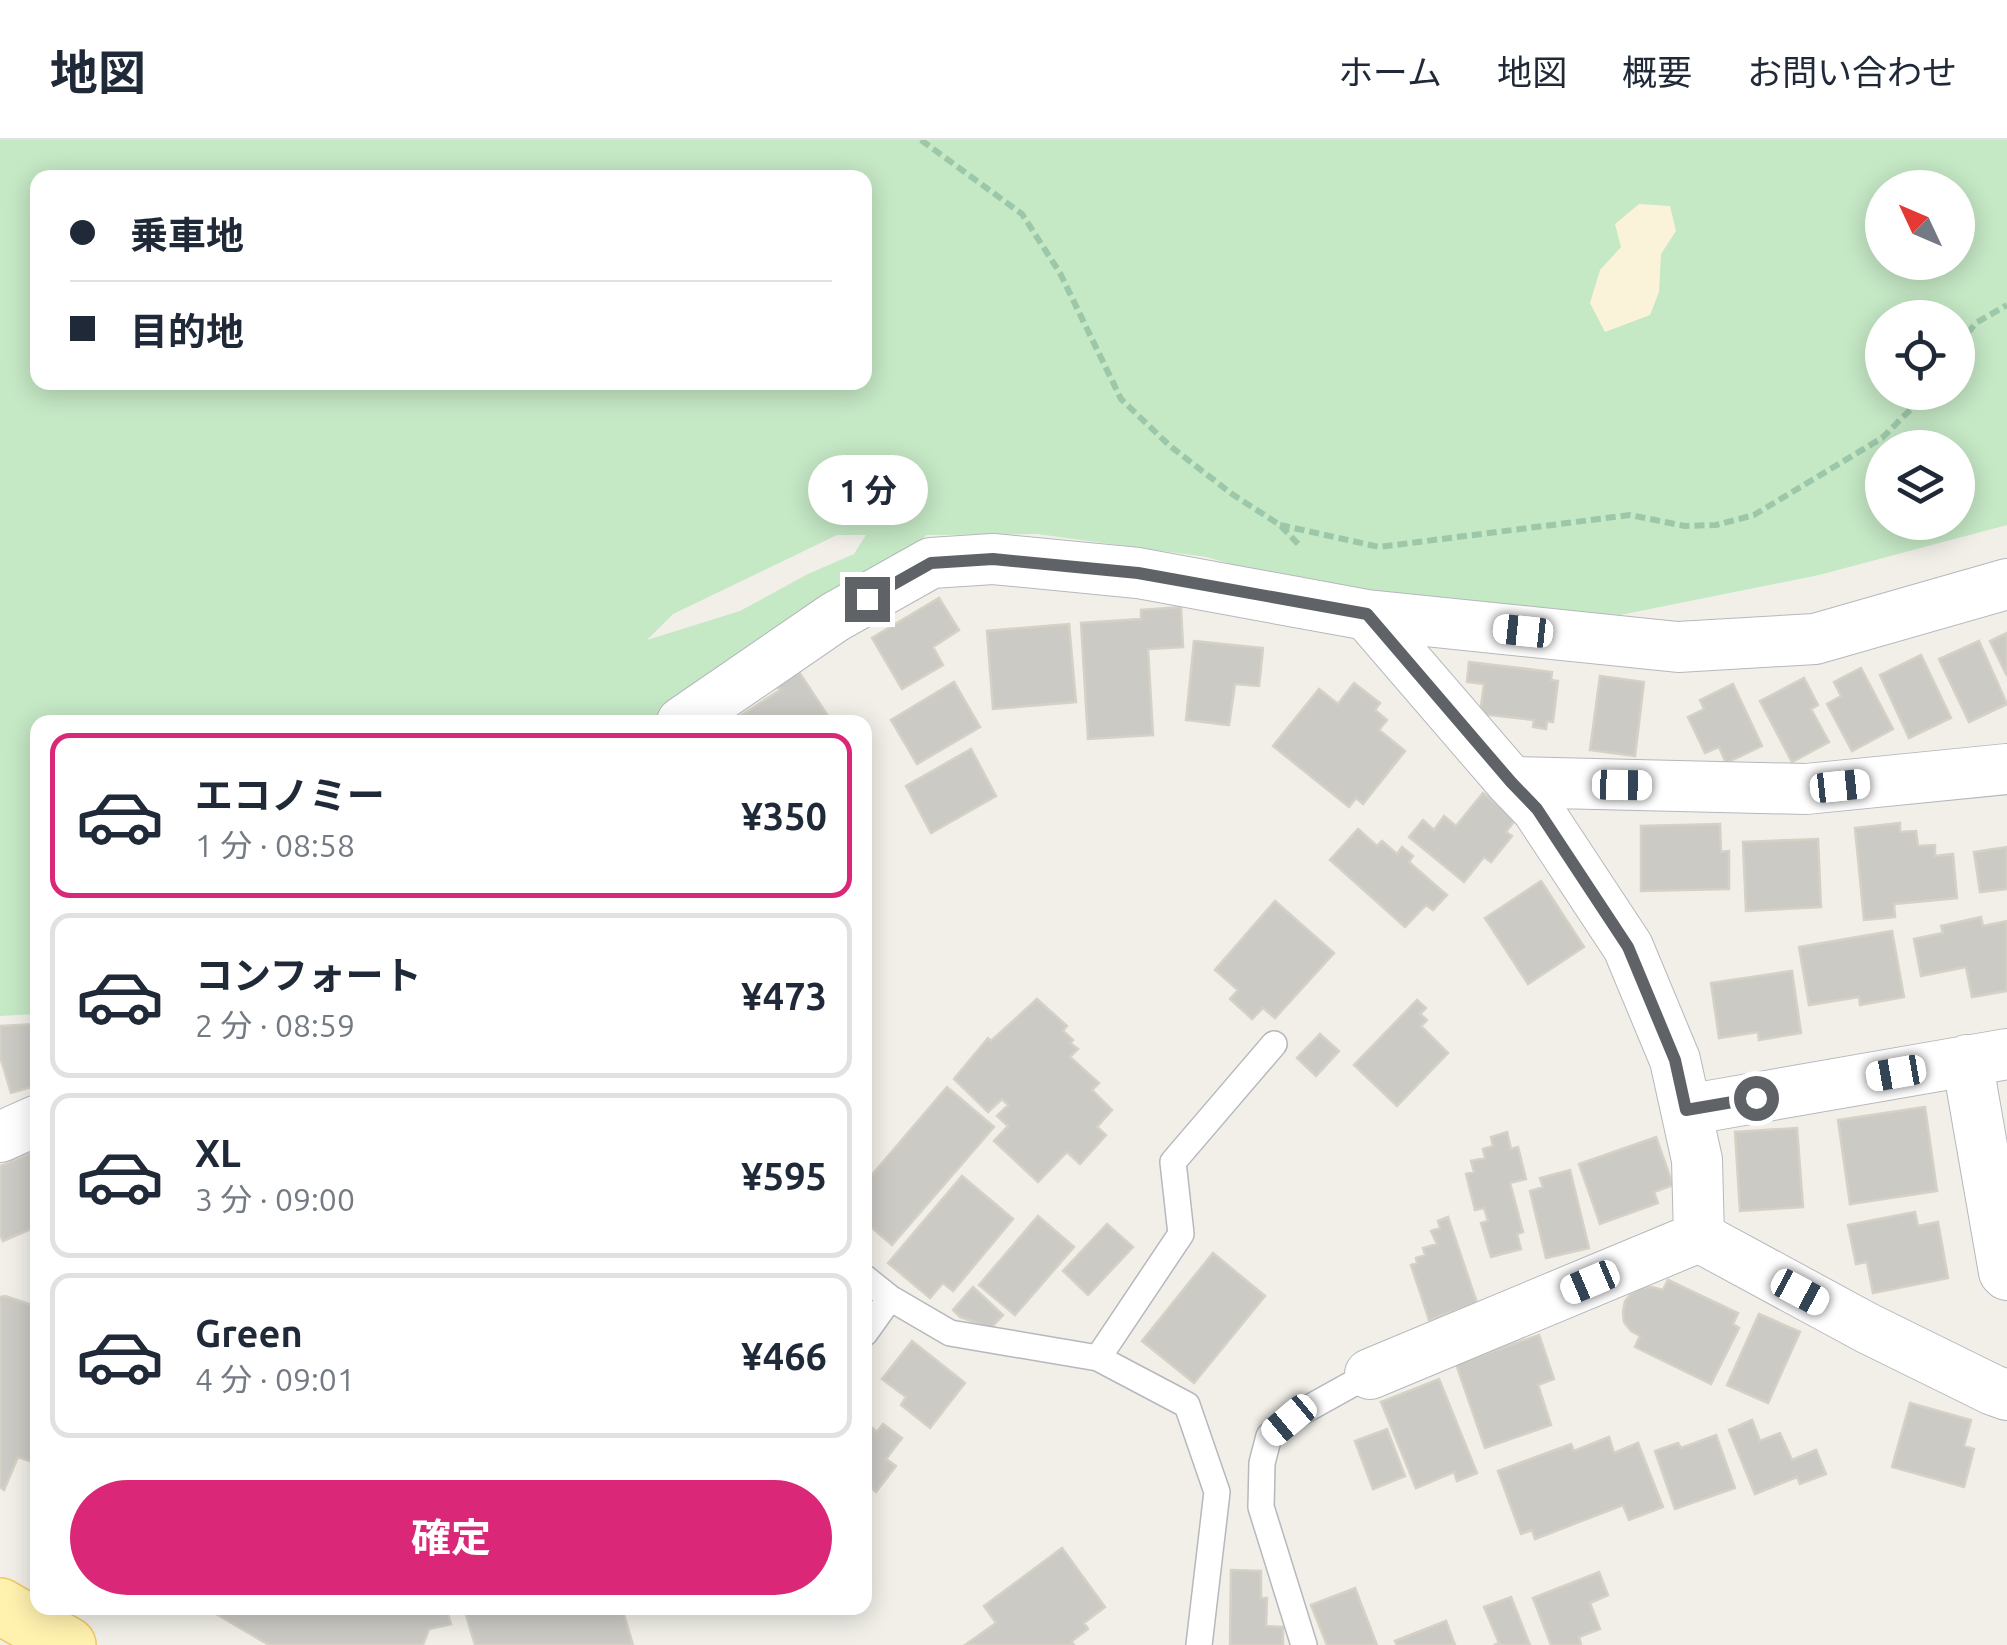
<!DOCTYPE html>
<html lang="ja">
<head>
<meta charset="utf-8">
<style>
	body { margin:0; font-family:Ubuntu,"Noto Sans JP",sans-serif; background:#f2f2f3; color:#1f2937; height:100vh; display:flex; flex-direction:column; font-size:38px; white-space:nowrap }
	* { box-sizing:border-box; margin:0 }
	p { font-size:32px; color:#747a83 }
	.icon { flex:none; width:55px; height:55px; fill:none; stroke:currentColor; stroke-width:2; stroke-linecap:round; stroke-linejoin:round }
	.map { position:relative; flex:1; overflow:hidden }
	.panel { position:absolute; left:30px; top:575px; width:842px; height:900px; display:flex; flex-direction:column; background:#fff; border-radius:20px; box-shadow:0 5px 25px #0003 }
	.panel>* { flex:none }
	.guide { position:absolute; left:30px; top:30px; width:842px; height:220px; border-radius:20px; box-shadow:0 5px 25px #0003; display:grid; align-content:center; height:220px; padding:0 40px; background:#fff }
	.needle { width:65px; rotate:314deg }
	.controls { position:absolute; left:1865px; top:30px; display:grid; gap:20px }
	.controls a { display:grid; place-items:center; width:110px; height:110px; border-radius:50%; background:#fff; box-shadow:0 5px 25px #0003; font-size:50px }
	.end { position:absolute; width:45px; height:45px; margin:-22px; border:12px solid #5f6368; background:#fff; box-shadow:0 0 0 5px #fff }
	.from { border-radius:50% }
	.bubble { position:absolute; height:70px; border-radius:35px; background:#fff; box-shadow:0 5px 25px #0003; font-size:32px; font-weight:700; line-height:70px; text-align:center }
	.car { position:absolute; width:30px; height:60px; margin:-30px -15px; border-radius:12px; box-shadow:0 0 8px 2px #0007; background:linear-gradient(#fff 24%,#345 0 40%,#fff 0 76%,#345 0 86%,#fff 0) }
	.guide b { display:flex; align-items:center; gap:35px; height:95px; font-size:38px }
	.guide b+b { border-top:2px solid #e0e1e3 }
	.guide i { width:25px; height:25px; background:#1f2937 }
	ul { padding:18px 0 0; list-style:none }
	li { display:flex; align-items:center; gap:30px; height:165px; margin:0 20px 15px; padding:0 20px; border:5px solid #e0e1e3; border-radius:20px }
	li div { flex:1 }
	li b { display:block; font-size:38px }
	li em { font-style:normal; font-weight:700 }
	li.current { border-color:#db2777 }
	li>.icon { width:90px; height:90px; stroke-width:1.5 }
	.action { display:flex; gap:20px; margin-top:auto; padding:20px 40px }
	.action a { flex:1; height:115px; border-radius:60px; background:#db2777; color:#fff; font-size:40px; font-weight:700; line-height:115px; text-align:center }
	header { display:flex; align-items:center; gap:60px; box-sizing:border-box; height:140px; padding:0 50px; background:#fff; border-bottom:2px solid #e0e1e3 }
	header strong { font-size:48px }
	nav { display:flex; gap:55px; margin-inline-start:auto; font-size:35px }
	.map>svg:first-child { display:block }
	.green { fill:#c5e8c5; fill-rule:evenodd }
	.sand { fill:#fbf3d9 }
	.building { fill:#cccac5; stroke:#d6d1c6; stroke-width:2.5 }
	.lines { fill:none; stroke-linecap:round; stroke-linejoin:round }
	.lane-casing { stroke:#b5b8bc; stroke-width:28 }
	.street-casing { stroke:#b5b8bc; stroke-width:52 }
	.primary-casing { stroke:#f2c960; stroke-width:58 }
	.path { stroke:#9cc7a9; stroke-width:6; stroke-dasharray:10 5; stroke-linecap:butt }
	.lane { stroke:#fff; stroke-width:25 }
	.street { stroke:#fff; stroke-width:50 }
	.primary { stroke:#fff2af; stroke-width:55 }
	.route { stroke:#5f6368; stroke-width:12 }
</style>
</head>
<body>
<header>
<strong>地図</strong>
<nav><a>ホーム</a><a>地図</a><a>概要</a><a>お問い合わせ</a></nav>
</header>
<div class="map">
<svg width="2007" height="1505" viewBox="0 0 2007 1505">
	<rect width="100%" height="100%" fill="#f1efe8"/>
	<path class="green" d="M0,0H2007V385L1819,435L1620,475L1353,461L1207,417L1037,394L927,395L879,429L794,483L654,582H38L37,874L0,876ZM38,38H865V242H38ZM1882,48H1958V122H1882ZM1882,178H1958V252H1882ZM1882,308H1958V382H1882ZM837,395H866L854,414L808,434L740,471L647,500L673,474Z"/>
	<path class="sand" d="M1639,64L1670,66L1676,91L1661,114L1659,152L1650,175L1605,192L1590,163L1600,130L1621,107L1615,84Z"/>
	<path class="building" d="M939,458L959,490L933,507L943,525L902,549L872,498Z
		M1181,467L1183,507L1148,509L1153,595L1088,599L1081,483L1141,479V470Z
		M1069,484L1076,562L993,569L987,491Z
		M2007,493V536L1990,501Z
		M1194,501L1263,508L1259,546L1235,544L1229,585L1186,580Z
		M1979,501L2007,564L1969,582L1939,519Z
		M1921,515L1951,578L1909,598L1880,535Z
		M1469,522L1552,532L1551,540L1558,541L1553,582L1547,581L1546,589L1533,587L1534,580L1480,574L1484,544L1467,542Z
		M1861,528L1893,589L1852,611L1827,564L1841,556L1834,542Z
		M797,529L832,582H731L780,550L775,544Z
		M1600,536L1644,542L1635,616L1590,610Z
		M1804,538L1818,565L1811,569L1829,602L1792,622L1760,561Z
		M954,542L980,587L917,624L891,580Z
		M1354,543L1380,563L1375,570L1387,580L1379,590L1405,611L1363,664L1356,658L1349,667L1273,606L1319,549L1338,564Z
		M1733,544L1762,606L1726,623L1719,607L1705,613L1688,577L1704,569L1700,560Z
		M971,609L996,656L931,693L906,646Z
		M1483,653L1516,679L1506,692L1512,696L1491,722L1484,717L1464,742L1409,697L1423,680L1434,690L1444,676L1456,686Z
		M1900,683V692L1916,691L1918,706L1935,705V716L1953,714L1957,758L1894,764L1895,777L1864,780L1855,688Z
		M1720,684L1721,712L1729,711V749L1641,751V686Z
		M1358,689L1377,706L1382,701L1397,714L1402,707L1413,716L1409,722L1447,755L1433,770L1426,765L1405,787L1330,720Z
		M1818,699L1821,767L1746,771L1743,702Z
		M2007,707V749L1980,752L1974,712Z
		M1541,741L1584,807L1528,844L1485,778Z
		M1275,761L1334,813L1275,878L1263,868L1252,879L1230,859L1238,850L1215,830Z
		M1981,777L1983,786L2007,781V851L1972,857L1966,827L1921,836L1914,799L1943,793L1941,786Z
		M1892,791L1904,857L1860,865L1859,857L1809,865L1799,807Z
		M1792,831L1801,893L1759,900L1758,892L1719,898L1711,843Z
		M1037,859L1067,886L1063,891L1073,900L1070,903L1078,909L1070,917L1099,943L1092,950L1112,970L1097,987L1106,995L1080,1024L1067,1012L1038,1042L994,1001L1008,986L997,976L1008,965L1002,959L988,972L954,939L988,898L991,901Z
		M1417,860L1426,868L1420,874L1427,880L1421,886L1448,913L1397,966L1354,925Z
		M35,884L38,893V945L11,953L0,916V886Z
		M1320,894L1339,911L1316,936L1297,918Z
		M947,947L994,987L892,1105L865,1082V1043Z
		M1925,967L1937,1051L1850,1064L1838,980Z
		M1797,988L1803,1067L1740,1071L1735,992Z
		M1507,992L1511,1009L1518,1007L1526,1039L1510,1043L1523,1092L1517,1094L1521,1109L1491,1117L1481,1083L1488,1081L1484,1068L1475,1070L1466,1034L1474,1032L1471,1021L1485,1018L1483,1009L1493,1006L1491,997Z
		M1656,997L1673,1045L1654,1052L1658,1063L1600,1084L1579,1024Z
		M38,1010V1086L3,1101L0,1094V1026Z
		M1570,1030L1589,1108L1546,1118L1530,1051L1543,1047L1540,1038Z
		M962,1036L1013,1079L953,1151L943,1143L930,1158L888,1123Z
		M1915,1072L1918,1086L1938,1082L1948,1138L1873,1153L1867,1122L1856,1124L1848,1085Z
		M1038,1076L1074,1107L1015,1175L979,1145Z
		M1448,1077L1477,1163L1429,1180L1411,1125L1417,1123L1416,1118L1425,1115L1423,1108L1437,1104L1431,1091L1440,1088L1438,1081Z
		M1107,1084L1133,1107L1088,1155L1063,1131Z
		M1213,1113L1265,1156L1194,1243L1142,1201Z
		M1668,1140L1738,1173L1733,1184L1739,1188L1711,1244L1635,1207L1640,1196L1631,1191L1624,1182L1623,1172L1625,1161L1632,1153L1640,1148L1652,1147L1663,1150Z
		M973,1147L1003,1175L991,1188L960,1177L953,1170Z
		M5,1156L38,1167V1324L18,1317L4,1350L0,1347V1157Z
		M1759,1174L1800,1192L1768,1263L1727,1245Z
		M1539,1195L1554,1239L1538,1245L1551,1285L1485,1308L1456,1224Z
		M912,1201L965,1243L930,1288L901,1265L906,1257L882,1239Z
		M1439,1239L1477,1333L1457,1341L1454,1332L1416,1348L1381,1262Z
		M1910,1263L1971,1280L1964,1306L1974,1309L1964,1347L1892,1327Z
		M1752,1280L1760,1301L1780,1293L1792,1320L1816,1310L1826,1334L1800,1344L1797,1337L1755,1354L1729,1290Z
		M865,1282L877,1292L883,1284L902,1298L886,1319L896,1326L876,1352L865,1343Z
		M1387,1289L1405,1336L1373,1349L1355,1301Z
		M1716,1295L1735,1348L1675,1369L1655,1311L1678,1303L1681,1308Z
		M1609,1297L1614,1313L1638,1303L1663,1367L1629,1380L1623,1365L1535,1399L1532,1390L1521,1394L1498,1331L1571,1304L1574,1311Z
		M1062,1408L1105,1467L1084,1483L1088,1489L1072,1501L1074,1505H965L996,1483L984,1466Z
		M1231,1430L1261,1431V1458H1267L1266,1486L1283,1487V1505H1230Z
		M1599,1432L1608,1455L1590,1463L1600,1489L1579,1497L1581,1505H1551L1533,1458Z
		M1355,1448L1377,1505H1327L1311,1465Z
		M1511,1457L1530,1505H1494L1499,1503L1484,1467Z
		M206,1468H446L451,1484L429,1489L423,1505H269Z
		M464,1468H622L633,1505H475Z
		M1446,1481L1455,1505H1397L1395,1501Z"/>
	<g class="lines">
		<g class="lane-casing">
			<path id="lane" d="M865,1138L890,1158L950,1193L1098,1218L1187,1265L1217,1352L1199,1505
				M865,1193L890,1158
				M1098,1218L1181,1094L1173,1022L1274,904
				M1304,1505L1261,1367L1262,1323L1269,1296L1289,1279L1370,1234"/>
		</g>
		<g class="street-casing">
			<path id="street" d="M1367,475L1511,642L1537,669L1628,807L1675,920L1697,1020L1699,1097
				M682,582L835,477L931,423L993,419L1138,433L1367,475L1678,507L1815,499L2007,444
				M1511,642L1806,649L2007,629
				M1967,920L2004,1132L2007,1135
				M1686,970L2007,914
				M0,997L38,980
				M1370,1234L1699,1097L1867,1188L1993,1250L2007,1255"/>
		</g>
		<g class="primary-casing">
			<path id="primary" d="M0,1466L68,1505"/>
		</g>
		<path class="path" d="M921,0L1022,74L1060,133L1121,259L1170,306L1232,354L1280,385L1301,407
			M1958,205L1976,183L2007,165
			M1280,385L1379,407L1630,375L1685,386L1716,385L1754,375L1882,298L1913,267L1922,252"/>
		<use href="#lane" class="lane"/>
		<use href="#street" class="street"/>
		<use href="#primary" class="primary"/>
	</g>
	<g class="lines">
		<path class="route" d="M867,459L931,423L993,419L1138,433L1367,474L1511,642L1537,669L1628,807L1675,920L1686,970L1756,958"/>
	</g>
</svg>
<div class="controls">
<a><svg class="needle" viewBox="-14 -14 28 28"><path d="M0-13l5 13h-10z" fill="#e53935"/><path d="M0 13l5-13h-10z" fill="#747a83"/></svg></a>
<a><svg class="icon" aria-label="locate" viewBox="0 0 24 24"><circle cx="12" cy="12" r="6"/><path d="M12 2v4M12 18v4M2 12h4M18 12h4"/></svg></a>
<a><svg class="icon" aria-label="layers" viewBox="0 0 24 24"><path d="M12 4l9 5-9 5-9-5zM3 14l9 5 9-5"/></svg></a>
</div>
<i class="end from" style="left:1756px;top:958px"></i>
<i class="end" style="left:867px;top:459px"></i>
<div class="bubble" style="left:808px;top:315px;width:120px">1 分</div>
<i class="car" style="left:1523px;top:491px;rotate:276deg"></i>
<i class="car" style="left:1622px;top:645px;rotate:91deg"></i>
<i class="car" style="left:1840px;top:646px;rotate:84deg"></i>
<i class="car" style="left:1896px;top:933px;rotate:260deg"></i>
<i class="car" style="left:1590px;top:1142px;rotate:247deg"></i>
<i class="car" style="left:1800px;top:1152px;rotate:118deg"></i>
<i class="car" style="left:1289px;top:1280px;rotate:230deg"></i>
<div class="guide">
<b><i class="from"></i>乗車地</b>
<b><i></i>目的地</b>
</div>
<section class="panel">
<ul>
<li class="current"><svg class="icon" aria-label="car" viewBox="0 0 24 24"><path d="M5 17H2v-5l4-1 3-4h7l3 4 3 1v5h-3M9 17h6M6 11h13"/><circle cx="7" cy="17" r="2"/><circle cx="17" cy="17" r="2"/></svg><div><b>エコノミー</b><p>1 分 · 08:58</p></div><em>¥350</em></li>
<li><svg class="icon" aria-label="car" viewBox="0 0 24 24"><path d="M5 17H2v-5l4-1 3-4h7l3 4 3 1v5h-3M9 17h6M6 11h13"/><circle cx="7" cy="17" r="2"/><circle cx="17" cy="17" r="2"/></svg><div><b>コンフォート</b><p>2 分 · 08:59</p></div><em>¥473</em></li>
<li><svg class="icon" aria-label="car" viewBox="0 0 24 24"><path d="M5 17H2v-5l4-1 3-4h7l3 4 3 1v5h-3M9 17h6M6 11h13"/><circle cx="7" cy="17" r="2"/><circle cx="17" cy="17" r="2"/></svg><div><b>XL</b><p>3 分 · 09:00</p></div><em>¥595</em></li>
<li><svg class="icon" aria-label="car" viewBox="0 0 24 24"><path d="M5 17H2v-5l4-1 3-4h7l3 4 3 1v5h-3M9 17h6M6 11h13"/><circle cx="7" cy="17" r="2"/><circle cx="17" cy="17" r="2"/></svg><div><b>Green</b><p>4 分 · 09:01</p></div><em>¥466</em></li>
</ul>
<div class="action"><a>確定</a></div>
</section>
</div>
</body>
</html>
